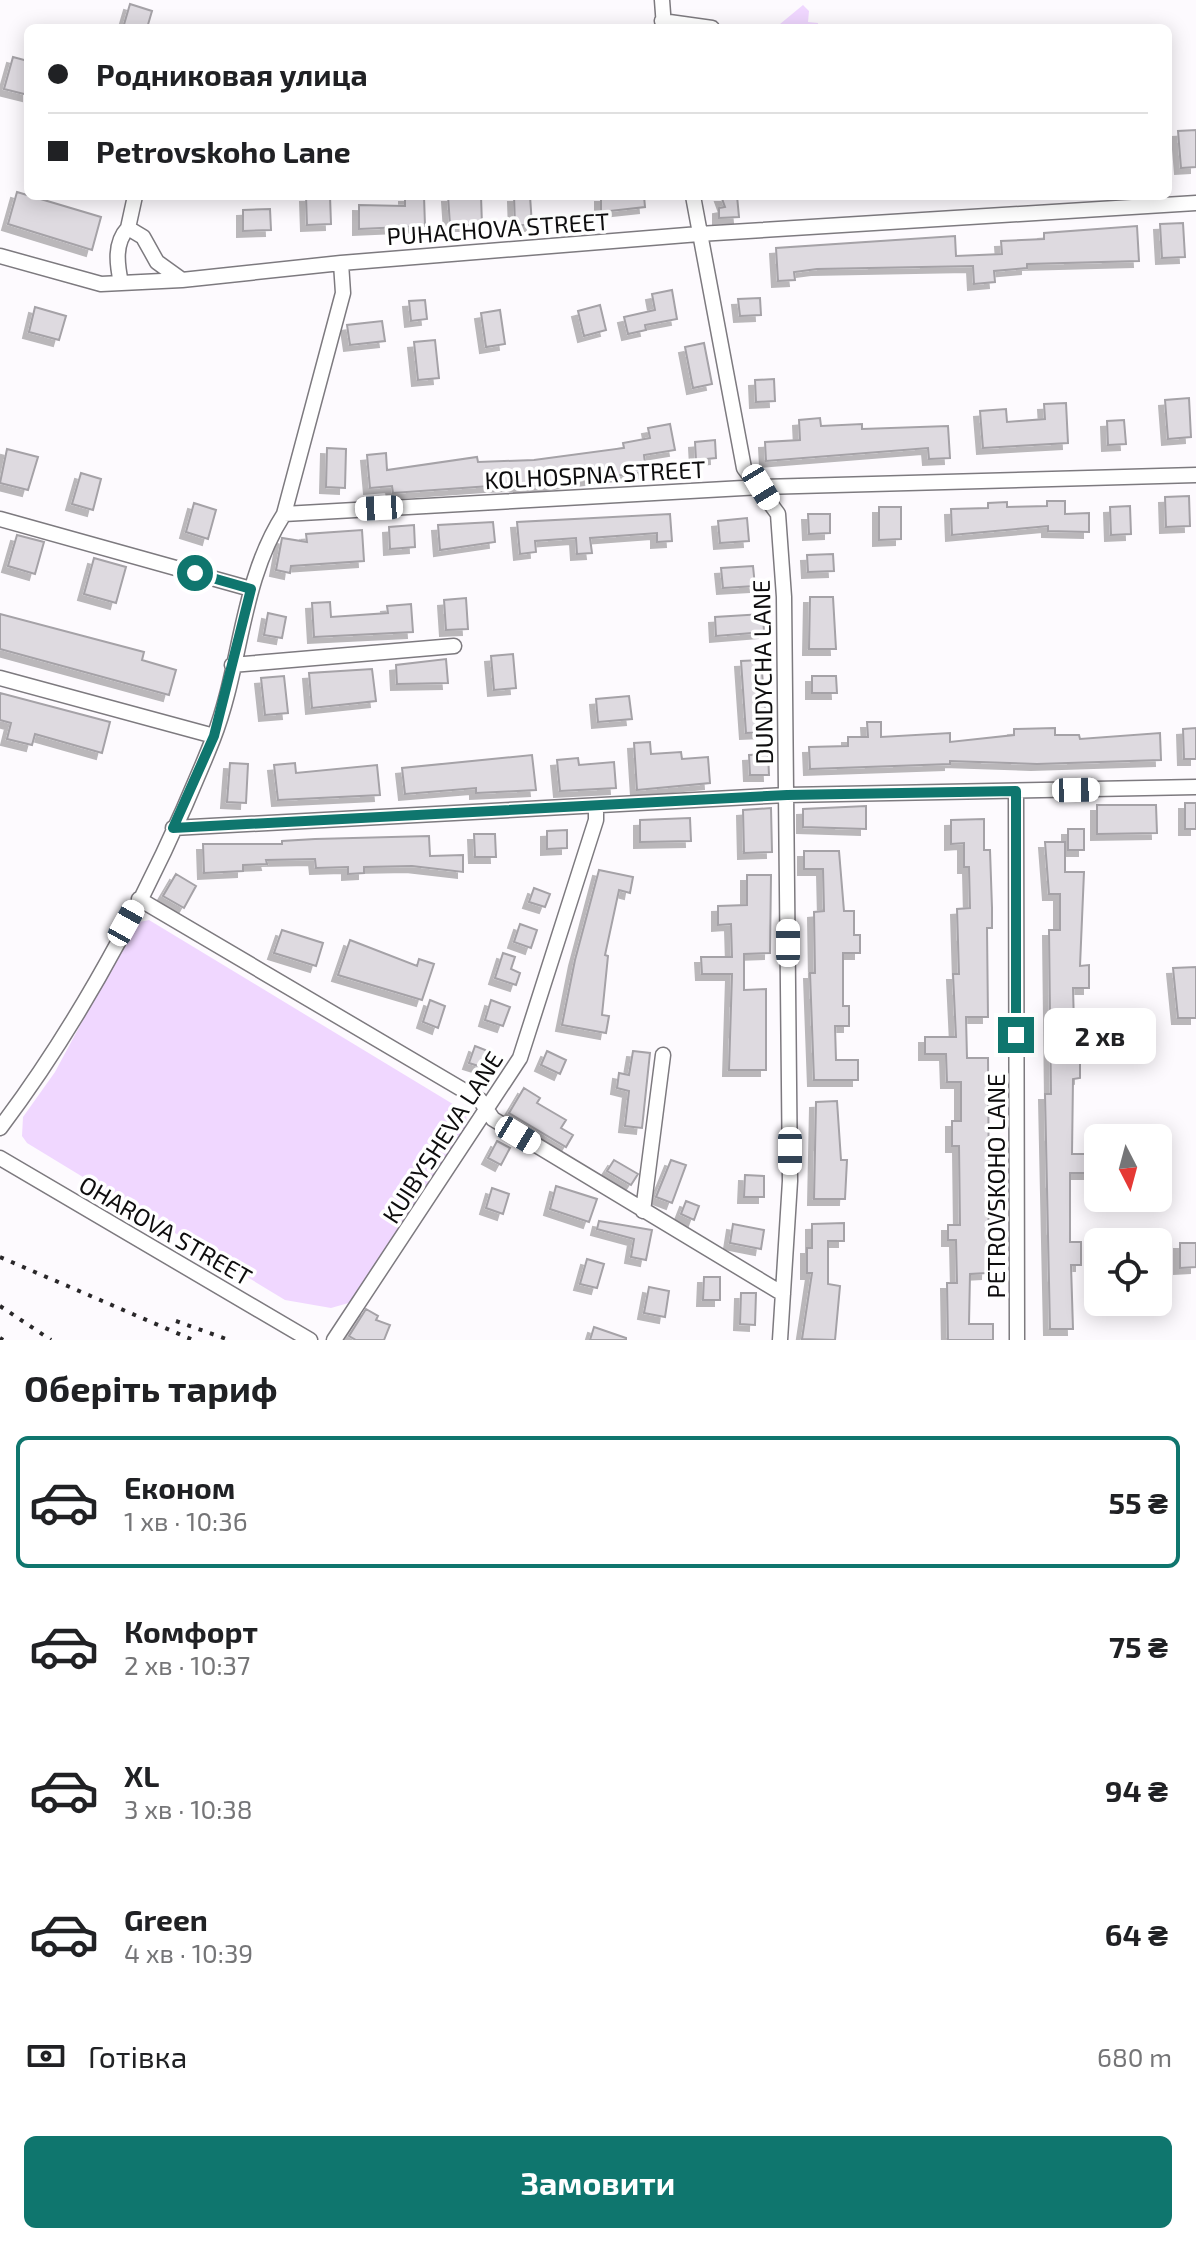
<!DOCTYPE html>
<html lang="uk">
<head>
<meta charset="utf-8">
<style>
	body { margin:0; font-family:"Exo 2",sans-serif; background:#f2f2f2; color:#202124; height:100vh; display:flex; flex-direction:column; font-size:30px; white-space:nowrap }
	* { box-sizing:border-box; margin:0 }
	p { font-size:26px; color:#757577 }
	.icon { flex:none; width:44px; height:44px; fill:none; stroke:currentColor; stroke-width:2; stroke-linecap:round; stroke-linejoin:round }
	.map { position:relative; height:1340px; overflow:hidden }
	.panel { display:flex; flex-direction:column; background:#fff; flex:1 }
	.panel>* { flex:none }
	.hud { position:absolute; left:24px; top:24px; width:1148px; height:176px; border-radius:12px; box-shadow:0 4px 20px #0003; display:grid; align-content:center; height:176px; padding:0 24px; background:#fff }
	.needle { width:52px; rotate:174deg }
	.tools { position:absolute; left:1084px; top:1124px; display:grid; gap:16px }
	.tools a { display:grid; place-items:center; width:88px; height:88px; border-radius:12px; background:#fff; box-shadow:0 4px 20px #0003; font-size:40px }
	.end { position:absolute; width:36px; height:36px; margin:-18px; border:10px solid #0f766e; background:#fff; box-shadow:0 0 0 4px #fff }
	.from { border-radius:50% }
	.bubble { position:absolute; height:56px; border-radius:12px; background:#fff; box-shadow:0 4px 20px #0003; font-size:26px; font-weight:700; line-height:56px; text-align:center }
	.car { position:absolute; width:24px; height:48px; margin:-24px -12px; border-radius:10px; box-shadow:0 0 6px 2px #0007; background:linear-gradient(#fff 24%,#345 0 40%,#fff 0 76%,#345 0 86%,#fff 0) }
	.hud b { display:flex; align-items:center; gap:28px; height:76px; font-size:30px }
	.hud b+b { border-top:2px solid #e0e0e0 }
	.hud i { width:20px; height:20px; background:#202124 }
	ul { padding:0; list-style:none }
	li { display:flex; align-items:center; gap:24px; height:132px; margin:0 16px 12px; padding:0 8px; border:4px solid transparent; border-radius:12px }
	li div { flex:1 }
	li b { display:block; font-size:30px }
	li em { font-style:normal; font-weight:700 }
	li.on { border-color:#0f766e }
	li>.icon { width:72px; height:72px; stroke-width:1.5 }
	h2 { padding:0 24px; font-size:36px; line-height:96px }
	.pay { display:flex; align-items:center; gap:20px; height:88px; padding:0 24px; font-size:30px }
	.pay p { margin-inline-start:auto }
	.button { display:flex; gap:16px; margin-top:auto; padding:16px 24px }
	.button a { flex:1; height:92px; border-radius:12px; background:#0f766e; color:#fff; font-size:32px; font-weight:700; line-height:92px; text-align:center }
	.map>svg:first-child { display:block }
	.green { fill:#f0d7ff }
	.building { fill:#dedae0; stroke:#a5a2a7; stroke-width:2; filter:url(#shadow) }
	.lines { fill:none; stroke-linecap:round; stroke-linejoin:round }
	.minor-casing { stroke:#7d7a7f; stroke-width:17 }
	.minor { stroke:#fff; stroke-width:14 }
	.rail { stroke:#292729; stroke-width:4; stroke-dasharray:4 8; stroke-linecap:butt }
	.route { stroke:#0f766e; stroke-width:10 }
	.labels { text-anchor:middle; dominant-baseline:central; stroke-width:7; stroke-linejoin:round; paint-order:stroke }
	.street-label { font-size:24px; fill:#0e0d0e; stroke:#fff }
</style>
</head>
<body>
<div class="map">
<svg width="1196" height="1340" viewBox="0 0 1196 1340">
	<defs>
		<filter id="shadow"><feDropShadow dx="-6" dy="6" stdDeviation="0" flood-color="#0004"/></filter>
	</defs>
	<rect width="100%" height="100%" fill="#fdfafe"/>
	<path class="green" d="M803,5L809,11L808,22L818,23V28L780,24Z
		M149,920L466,1112L467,1127L352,1302L331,1308L285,1300L27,1143L22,1136L23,1117L55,1072L135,923Z"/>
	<path class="building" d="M130,4L152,11L147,28H123Z
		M13,57L28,61V95L4,89Z
		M1196,130V167L1181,168L1178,131Z
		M17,192L101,217L92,250L8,224Z
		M306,196H330L331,224L307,225Z
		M405,196H424L425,226L359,229V205L405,206Z
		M448,196H481L482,225H450Z
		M514,196H530L532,225H515Z
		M601,196H644L645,207L601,212Z
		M721,196H737L739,217L719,218V208L725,207Z
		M270,209L271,230L243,231V210Z
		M1183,223L1185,257L1162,258L1160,224Z
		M1137,226L1139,261L1027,264V268L994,271L995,282L974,284L973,266L817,269L794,272L795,280L778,281L776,248L955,236L956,256L1002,254L1001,241L1044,239V233Z
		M672,290L677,319L645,325L646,330L628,334L624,317L655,310L652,294Z
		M760,298L761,315L740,316L738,299Z
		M425,300L427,319L411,321L409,301Z
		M600,305L606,330L584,336L578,311Z
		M35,307L66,316L59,340L29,332Z
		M500,310L505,344L486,347L481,313Z
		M382,321L385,341L350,345L347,325Z
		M435,340L439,378L418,380L414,342Z
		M704,343L712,384L693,388L685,347Z
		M774,379L775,401L756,402L755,380Z
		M1189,398L1191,437L1168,439L1165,400Z
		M1066,403L1068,443L983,448L980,411L1006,409L1007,422L1045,419L1044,404Z
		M820,418L821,426L862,424V429L948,426L950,458L929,459L928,448L766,461L765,442L800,440L799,420Z
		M1124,420L1126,444L1108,445L1107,421Z
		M670,424L675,450L644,455L646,472L520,488V485L490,486L393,493L392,486L370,488L367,455L386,453L387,470L477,457L478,462L534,460L624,448L623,443L650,438L648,428Z
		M715,440L716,458L696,460L695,442Z
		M327,448L346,449L345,488L326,487Z
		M7,449L38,457L28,490L0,483Z
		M81,473L101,479L93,510L72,504Z
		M1189,496L1190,526L1166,527L1165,497Z
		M1047,501H1065V514L1089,513V532L1048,531V526L952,535L951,509L988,508V503L1007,502V507L1047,506Z
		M194,503L216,510L208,539L186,532Z
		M1130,506L1131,534L1111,535L1110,507Z
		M879,507H901V539L879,540Z
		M670,514L672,541L657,542V533L590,538L592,553L577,554L576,538L535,541L536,552L520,554L517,522Z
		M808,514H830V533L809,534Z
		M747,518L749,541L720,543L718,521Z
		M493,522L495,542L440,550L438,525Z
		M414,525L415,547L390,549L389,527Z
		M362,530L364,561L291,566L290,573L276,570L282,538L307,542L306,534Z
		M17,535L44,542L35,574L8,566Z
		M833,554L834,571L808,572L807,555Z
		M94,558L126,567L116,603L84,594Z
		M753,566L755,586L723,588L721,568Z
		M810,597H833L836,649H809Z
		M466,598L468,629L446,630L444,600Z
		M330,602L331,617L388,613L387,606L411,604L413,632L314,637L312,603Z
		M268,613L286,617L282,638L264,635Z
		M0,614L144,652L142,660L176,670L169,695L0,649Z
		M763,614L764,632L716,636L715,617Z
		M513,654L516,688L494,690L491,656Z
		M446,659L448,683L397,684L396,665Z
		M761,660L767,732L746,733L741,661Z
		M372,669L376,701L312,708L309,673Z
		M284,676L288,713L265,715L261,678Z
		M812,676H836L837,693H812Z
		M0,693L110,722L102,753L35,734L32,745L7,739L11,723L0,720Z
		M629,696L632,719L598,722L596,699Z
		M867,722H881V737L950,733V742L1014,735V729L1055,728V735H1079L1080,739L1160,733L1161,760L1037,764L950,761V764L810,769L809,747L848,746V737H868Z
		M1196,728V759H1184L1183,729Z
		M650,742L651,754L681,752L682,759L708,757L710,783L637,790L634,743Z
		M768,754L769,775H750L749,755Z
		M532,755L536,790L476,793V788L405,794L402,768Z
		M578,758L579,765L614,762L616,788L560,791L557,760Z
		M230,763L248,764L246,803L227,802Z
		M295,763L296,773L377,765L380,795L278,800L274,765Z
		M1185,803H1196V829H1185Z
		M1097,805H1156L1157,833L1097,834Z
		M866,806V829L803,827V809Z
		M771,808L772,852L744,853L743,810Z
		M690,818L691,841L640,842V820Z
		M984,819V850H990L992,908V928H987L988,1017H966L967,1058H988L989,1205L987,1273L970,1274L969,1324H993V1340H948L947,1283H957L956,1240H948V1225H960L959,1146H952V1121H961V1082H947L946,1054H925V1037H956L953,974H959L957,909L970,908L969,867H964V843L951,844V820Z
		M1068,829H1084V850H1068Z
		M567,830V848L547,849V831Z
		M474,834H495L496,857H475Z
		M429,836L430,856L463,855V872L412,866L364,867V873L348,874V867L316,868L315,859L266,860L267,864L243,865V871L204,873L203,844H282V841L315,839Z
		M1045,842H1065V872H1084L1080,966L1089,965V988H1073L1075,1060H1080V1078L1073,1079L1072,1154H1097V1173H1070V1242H1081V1265H1071L1073,1329H1050L1045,1094H1051L1049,930H1060V894H1049Z
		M804,851H839L844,911H854V935H860V953H843V1006H849V1026H835L836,1060H858V1080H814L810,973H815L814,912L824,911L823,869H804Z
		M599,870L633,877L630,893L619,890L605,955L608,956L602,1015L609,1016L606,1033L562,1025L575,960Z
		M176,874L196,886L184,908L163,896Z
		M747,875H771L770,953L744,954V990L766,989V1070H729L732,974H702L701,957H732L731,924L718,925V906L747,905Z
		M534,888L550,894L545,907L529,902Z
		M520,924L537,930L531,948L514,942Z
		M282,930L323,943L316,966L274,953Z
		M350,940L417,966L419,959L434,964L422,1000L338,975Z
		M503,953L515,957L511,969L520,973L516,985L495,978Z
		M1196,967V1018H1178L1173,968Z
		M430,1000L445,1006L438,1028L423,1022Z
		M491,1000L510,1007L503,1026L485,1020Z
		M475,1046L493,1053L488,1069L469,1063Z
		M547,1051L566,1060L560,1074L541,1065Z
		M633,1051L650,1053L642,1128L625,1126L629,1091L617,1088L619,1073L629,1075Z
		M524,1088L540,1098L537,1103L566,1120L561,1128L573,1135L566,1147L509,1113Z
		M837,1101L841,1160H847L845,1199H814L816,1102Z
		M497,1141L510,1148L501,1165L488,1158Z
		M614,1160L638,1174L631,1185L607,1171Z
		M671,1160L686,1165L672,1203L656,1197Z
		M745,1175L764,1176V1197H744Z
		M556,1186L597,1199L589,1222L550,1209Z
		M492,1188L509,1194L503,1214L486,1208Z
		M686,1201L699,1206L694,1220L681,1214Z
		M599,1221L652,1230L646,1260L631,1257L634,1239L597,1229Z
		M844,1223V1241H828V1284L840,1286L835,1340L802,1339L812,1273H807V1248H812V1224Z
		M733,1224L764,1230L761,1249L730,1243Z
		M1180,1243H1196V1267L1180,1268Z
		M587,1259L604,1264L597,1288L580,1284Z
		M704,1277H720V1300H703Z
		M649,1287L669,1291L665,1317L644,1313Z
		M741,1293H756L755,1325L740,1324Z
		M366,1309L378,1316L376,1320L390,1325L384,1340H356L349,1336Z
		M594,1327L626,1338V1340H590Z"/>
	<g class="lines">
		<g class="minor-casing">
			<path id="minor" d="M662,0L664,27
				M662,21L712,28
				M693,196L744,468L778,514L784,597L790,1181L780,1340
				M128,228L135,196
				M0,256L101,284L182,280L341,263L699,234L1196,203
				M121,283C117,264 114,243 128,228L143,237L157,262L182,280
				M284,514L761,487L1196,475
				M0,519L251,589
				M232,665L454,646
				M0,678L214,736
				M1016,791L1017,1340
				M173,828L787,795L1196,787
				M139,899L480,1100L493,1119L783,1294
				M0,1128C87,1013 160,872 213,739C242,665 240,582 284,514L343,293L341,263
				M0,1158L310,1340
				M643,1211L663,1055
				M334,1340L520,1058L596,820V806"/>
		</g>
		<use href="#minor" class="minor"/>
		<path class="rail" d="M0,1257L193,1340
			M0,1306L51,1340
			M176,1321L229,1340
			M0,1338L3,1340"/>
	</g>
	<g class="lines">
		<path class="route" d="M195,573L251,589L214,736L173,828L787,795L1016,791V1035"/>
	</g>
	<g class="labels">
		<g class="street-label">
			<text transform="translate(498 228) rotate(-4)">PUHACHOVA STREET</text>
			<text transform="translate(595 474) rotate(-3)">KOLHOSPNA STREET</text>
			<text transform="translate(762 672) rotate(-91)">DUNDYCHA LANE</text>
			<text transform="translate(442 1137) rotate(-57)">KUIBYSHEVA LANE</text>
			<text transform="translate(995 1186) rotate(-90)">PETROVSKOHO LANE</text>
			<text transform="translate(166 1230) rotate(30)">OHAROVA STREET</text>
		</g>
	</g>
</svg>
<div class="tools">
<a><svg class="needle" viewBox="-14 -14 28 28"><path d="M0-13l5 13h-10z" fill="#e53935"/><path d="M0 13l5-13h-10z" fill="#757577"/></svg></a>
<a><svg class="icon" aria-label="locate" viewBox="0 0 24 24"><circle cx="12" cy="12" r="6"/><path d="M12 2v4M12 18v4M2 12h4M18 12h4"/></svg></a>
</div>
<i class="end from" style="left:195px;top:573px"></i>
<i class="end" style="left:1016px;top:1035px"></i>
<div class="bubble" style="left:1044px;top:1008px;width:112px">2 хв</div>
<i class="car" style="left:761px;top:487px;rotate:149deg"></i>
<i class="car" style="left:379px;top:508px;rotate:267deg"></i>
<i class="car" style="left:1076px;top:790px;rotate:89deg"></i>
<i class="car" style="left:126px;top:923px;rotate:29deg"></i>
<i class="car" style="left:788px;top:943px;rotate:0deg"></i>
<i class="car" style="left:518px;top:1135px;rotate:121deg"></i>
<i class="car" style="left:790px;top:1151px;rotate:180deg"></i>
<div class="hud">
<b><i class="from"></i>Родниковая улица</b>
<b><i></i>Petrovskoho Lane</b>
</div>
</div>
<section class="panel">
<h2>Оберіть тариф</h2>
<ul>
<li class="on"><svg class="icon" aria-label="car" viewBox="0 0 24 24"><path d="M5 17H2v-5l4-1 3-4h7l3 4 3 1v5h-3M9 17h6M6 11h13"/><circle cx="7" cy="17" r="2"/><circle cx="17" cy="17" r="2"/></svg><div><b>Економ</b><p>1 хв · 10:36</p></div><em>55 ₴</em></li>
<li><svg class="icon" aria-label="car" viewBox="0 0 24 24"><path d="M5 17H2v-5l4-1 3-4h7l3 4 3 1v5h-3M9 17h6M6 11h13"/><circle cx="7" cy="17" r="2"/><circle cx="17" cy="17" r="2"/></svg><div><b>Комфорт</b><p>2 хв · 10:37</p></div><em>75 ₴</em></li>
<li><svg class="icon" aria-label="car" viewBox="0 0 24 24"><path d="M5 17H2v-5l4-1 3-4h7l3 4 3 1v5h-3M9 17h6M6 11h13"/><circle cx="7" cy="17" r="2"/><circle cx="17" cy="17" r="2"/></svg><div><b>XL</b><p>3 хв · 10:38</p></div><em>94 ₴</em></li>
<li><svg class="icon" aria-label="car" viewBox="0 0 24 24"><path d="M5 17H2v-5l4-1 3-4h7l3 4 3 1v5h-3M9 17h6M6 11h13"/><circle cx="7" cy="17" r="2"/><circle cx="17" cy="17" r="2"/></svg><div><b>Green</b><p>4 хв · 10:39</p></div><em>64 ₴</em></li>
</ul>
<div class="pay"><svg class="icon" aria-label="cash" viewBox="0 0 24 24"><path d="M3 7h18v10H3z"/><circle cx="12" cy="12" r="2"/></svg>Готівка<p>680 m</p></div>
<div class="button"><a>Замовити</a></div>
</section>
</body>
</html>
